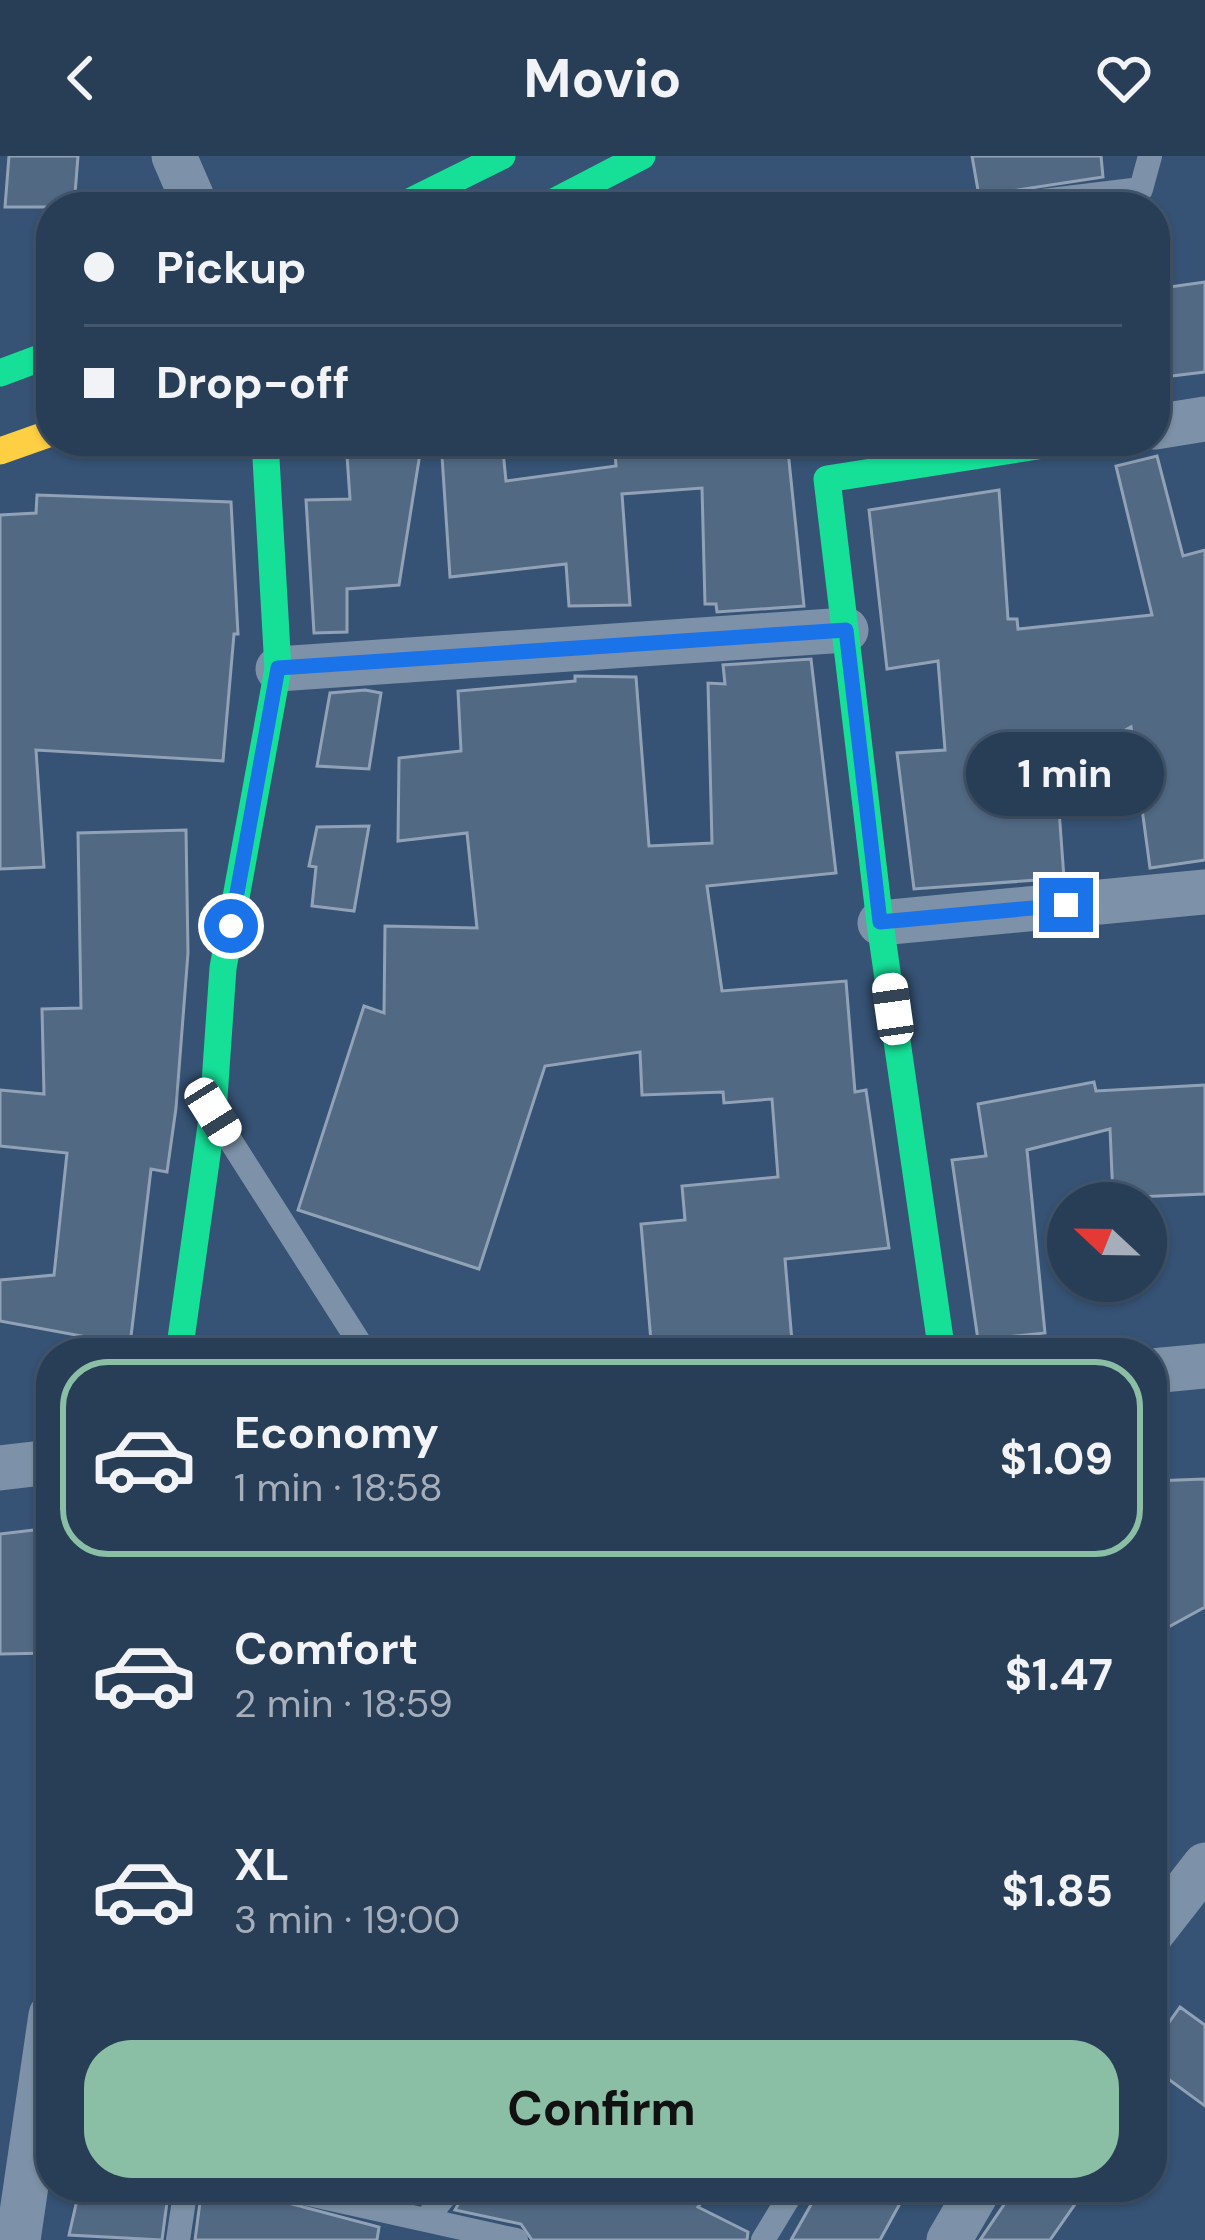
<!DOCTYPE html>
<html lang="en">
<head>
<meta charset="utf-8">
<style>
	body { margin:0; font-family:"DM Sans",sans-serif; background:#344961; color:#f1f3f6; height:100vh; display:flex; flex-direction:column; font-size:45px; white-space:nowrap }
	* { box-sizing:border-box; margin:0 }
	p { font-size:39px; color:#a5aeba }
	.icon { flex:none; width:66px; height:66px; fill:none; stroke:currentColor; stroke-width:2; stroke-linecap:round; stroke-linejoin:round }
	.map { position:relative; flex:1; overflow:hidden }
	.panel { position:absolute; left:36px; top:1182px; width:1131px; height:864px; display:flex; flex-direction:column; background:#283e57; border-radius:48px; box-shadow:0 3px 9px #0004,0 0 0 3px #44576d }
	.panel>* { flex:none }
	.guide { position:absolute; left:36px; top:36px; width:1134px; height:264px; border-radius:48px; box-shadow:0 3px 9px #0004,0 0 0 3px #44576d; display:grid; align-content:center; height:264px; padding:0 48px; background:#283e57 }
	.needle { width:78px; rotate:292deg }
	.fabs { position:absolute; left:1047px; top:1026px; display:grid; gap:24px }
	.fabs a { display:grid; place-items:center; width:120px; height:120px; border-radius:50%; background:#283e57; box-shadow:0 3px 9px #0004,0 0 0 3px #44576d; font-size:60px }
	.end { position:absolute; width:54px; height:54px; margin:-27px; border:15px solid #1a73e8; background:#fff; box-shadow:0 0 0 6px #fff }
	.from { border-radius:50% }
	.bubble { position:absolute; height:84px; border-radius:42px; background:#283e57; box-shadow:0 3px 9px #0004,0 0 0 3px #44576d; font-size:39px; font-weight:700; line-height:84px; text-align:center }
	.car { position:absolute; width:36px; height:72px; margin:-36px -18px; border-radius:15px; box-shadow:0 0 9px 3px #0007; background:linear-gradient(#fff 24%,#345 0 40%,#fff 0 76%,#345 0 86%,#fff 0) }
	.guide b { display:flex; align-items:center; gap:42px; height:114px; font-size:45px }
	.guide b+b { border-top:3px solid #44576d }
	.guide i { width:30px; height:30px; background:#f1f3f6 }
	ul { padding:21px 0 0; list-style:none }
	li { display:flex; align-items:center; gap:36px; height:198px; margin:0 24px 18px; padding:0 24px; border:6px solid transparent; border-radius:48px }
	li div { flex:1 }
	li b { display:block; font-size:45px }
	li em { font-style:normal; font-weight:700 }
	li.on { border-color:#8abfa5 }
	li>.icon { width:108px; height:108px; stroke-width:1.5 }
	.action { display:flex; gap:24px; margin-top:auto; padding:24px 48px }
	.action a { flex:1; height:138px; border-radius:48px; background:#8abfa5; color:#111; font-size:48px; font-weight:700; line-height:138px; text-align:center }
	header { display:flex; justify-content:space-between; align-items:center; height:156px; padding:0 48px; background:#283e57; font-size:54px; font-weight:700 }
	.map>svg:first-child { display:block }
	.building { fill:#526984; stroke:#92a2b6; stroke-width:3 }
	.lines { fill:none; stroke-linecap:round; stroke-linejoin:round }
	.lane { stroke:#7d92a8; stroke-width:24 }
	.street { stroke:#7d92a8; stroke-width:45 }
	.fast { stroke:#16e098; stroke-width:27 }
	.slow { stroke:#ffcf43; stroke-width:27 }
	.route { stroke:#1a73e8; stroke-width:15 }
</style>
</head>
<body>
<header><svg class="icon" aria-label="back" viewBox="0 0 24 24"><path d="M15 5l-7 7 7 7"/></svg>Movio<svg class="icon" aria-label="heart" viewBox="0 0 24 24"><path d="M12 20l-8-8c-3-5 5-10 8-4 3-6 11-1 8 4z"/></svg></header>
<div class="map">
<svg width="1205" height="2084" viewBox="0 0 1205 2084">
	<rect width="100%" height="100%" fill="#365274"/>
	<path class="building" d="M9,0H78L74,51H5Z
		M972,0H1101L1103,21L979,40Z
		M1205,126V216L1155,222V133Z
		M346,285H422L399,429L347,433V476L314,477L306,344L350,343Z
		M441,285H502L506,325L616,310L614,285H787L804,450L717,456L716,448H705L702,332L622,338L630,449L569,450L566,408L450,421Z
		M1157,300L1183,400L1205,394V704L1150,712L1131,571L1056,613L1064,722L914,733L897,597L945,594L938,505L887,513L869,354L999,334L1008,463H1017L1018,473L1152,459L1116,310Z
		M37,339L231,346L238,478H234L223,605L36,594L44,711L0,713V359L36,357Z
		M811,503L836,717L707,730L722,835L846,825L855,936L866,934L889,1092L785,1103L793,1197H652L641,1068L685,1064L682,1030L778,1021L772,943L724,947L723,936L642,939L640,896L545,910L479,1113L298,1054L364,850L384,857L385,770L477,772L467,677L398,685L399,602L461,595L458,535L575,525V520L636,521L649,690L712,687L708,527L725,528L723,509Z
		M365,534L381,537L369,613L317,610L330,537Z
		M369,670L354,755L312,750L316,711L309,710L317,671Z
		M186,674L188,797L176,952L167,1016L151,1013L130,1189L0,1165V1124L54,1119L67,997L0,990V934L44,938L42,853L81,852L78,677Z
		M1094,926L1096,935L1205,929V1038L1113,1042L1110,973L1027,994L1045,1177L978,1184L952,1004L986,1000L978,948Z
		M1205,1323V1451L1152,1480V1325Z
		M51,1372V1497L0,1498V1378Z
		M1180,1851L1205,1869V1950L1152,1911V1890Z
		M80,2031H169L162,2084L69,2079Z
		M202,2031H228L379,2071L377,2084H195Z
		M468,2031H714L698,2051L748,2076L747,2084H532L521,2068L455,2054Z
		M821,2031H909L880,2084H791Z
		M1016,2031H1087L1050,2084H980Z"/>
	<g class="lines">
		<path class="lane" d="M991,51L1141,33L1150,0
			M225,976L366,1197
			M277,2031L516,2084
			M427,2062L452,2031
			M178,2084L186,2031
			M763,2084L795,2031"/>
		<path class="street" d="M174,0L196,51
			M1155,271L1205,263
			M278,513L846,474
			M880,767L1205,736
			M1152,1215L1205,1210
			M0,1312L51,1306
			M1152,1777L1205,1709
			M18,2084L51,1859
			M949,2084L980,2031"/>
		<path class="fast" d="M399,51L502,0
			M544,51L642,0
			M0,217L51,198
			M179,1197L213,956L223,812L278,513L265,285
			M942,1197L880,767L827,323L1069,285"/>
		<path class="slow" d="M0,295L51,277"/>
	</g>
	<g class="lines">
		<path class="route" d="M231,770L278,512L846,474L880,766L1066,749"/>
	</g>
</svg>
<div class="fabs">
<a><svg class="needle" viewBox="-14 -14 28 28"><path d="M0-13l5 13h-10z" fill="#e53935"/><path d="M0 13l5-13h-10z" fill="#a5aeba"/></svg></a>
</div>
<i class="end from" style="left:231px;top:770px"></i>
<i class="end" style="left:1066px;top:749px"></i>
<div class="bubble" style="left:966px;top:576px;width:198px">1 min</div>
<i class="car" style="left:893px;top:853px;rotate:352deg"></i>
<i class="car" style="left:213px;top:956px;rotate:148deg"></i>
<div class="guide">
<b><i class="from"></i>Pickup</b>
<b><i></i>Drop-off</b>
</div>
<section class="panel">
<ul>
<li class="on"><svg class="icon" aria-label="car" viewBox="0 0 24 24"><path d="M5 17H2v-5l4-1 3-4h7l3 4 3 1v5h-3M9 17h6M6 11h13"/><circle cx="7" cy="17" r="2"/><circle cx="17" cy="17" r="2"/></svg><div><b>Economy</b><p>1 min · 18:58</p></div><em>$1.09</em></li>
<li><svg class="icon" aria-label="car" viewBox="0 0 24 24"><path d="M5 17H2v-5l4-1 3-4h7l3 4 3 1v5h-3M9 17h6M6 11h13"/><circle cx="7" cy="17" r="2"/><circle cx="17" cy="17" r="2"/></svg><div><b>Comfort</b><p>2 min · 18:59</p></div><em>$1.47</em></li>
<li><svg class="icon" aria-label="car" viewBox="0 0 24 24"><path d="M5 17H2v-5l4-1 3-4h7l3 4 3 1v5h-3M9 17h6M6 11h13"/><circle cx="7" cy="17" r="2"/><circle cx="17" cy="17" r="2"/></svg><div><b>XL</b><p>3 min · 19:00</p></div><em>$1.85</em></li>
</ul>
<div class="action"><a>Confirm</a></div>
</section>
</div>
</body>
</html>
